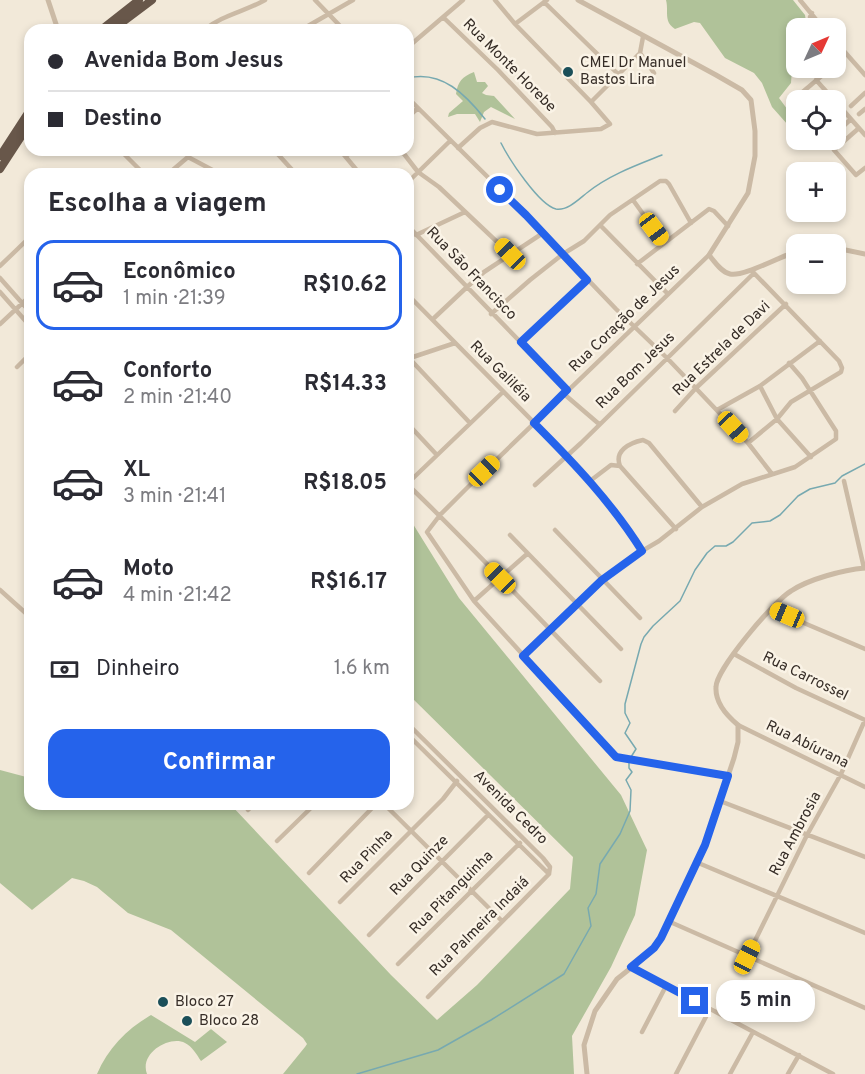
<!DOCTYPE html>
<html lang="pt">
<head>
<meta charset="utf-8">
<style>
	body { margin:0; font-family:Overpass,sans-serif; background:#f2f2f3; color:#2b2b33; height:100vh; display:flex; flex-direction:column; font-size:22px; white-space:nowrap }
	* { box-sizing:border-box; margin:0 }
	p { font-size:20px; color:#7c7c81 }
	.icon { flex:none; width:33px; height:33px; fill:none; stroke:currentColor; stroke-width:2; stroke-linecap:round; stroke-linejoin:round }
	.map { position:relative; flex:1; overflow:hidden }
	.sheet { position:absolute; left:24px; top:168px; width:390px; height:642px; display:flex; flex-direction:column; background:#fff; border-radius:18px; box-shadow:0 3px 9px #0003 }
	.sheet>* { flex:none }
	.hud { position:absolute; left:24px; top:24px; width:390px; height:132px; border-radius:18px; box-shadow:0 3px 9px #0003; display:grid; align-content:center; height:132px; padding:0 24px; background:#fff }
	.needle { width:39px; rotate:46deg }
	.controls { position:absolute; left:786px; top:18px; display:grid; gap:12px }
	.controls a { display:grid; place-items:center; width:60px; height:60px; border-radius:12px; background:#fff; box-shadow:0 3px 9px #0003; font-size:30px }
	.end { position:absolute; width:27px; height:27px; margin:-14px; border:8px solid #2563eb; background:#fff; box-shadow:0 0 0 3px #fff }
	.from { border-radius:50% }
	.bubble { position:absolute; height:42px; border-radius:18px; background:#fff; box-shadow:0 3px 9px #0003; font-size:20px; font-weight:700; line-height:42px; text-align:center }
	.car { position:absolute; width:18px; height:36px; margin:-18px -9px; border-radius:8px; box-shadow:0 0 4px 2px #0007; background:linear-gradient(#f5c518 24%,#345 0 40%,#f5c518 0 76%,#345 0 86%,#f5c518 0) }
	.hud b { display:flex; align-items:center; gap:21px; height:57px; font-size:22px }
	.hud b+b { border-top:2px solid #e1e1e2 }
	.hud i { width:15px; height:15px; background:#2b2b33 }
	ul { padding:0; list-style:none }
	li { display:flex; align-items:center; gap:18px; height:90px; margin:0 12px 9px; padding:0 12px; border:3px solid transparent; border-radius:18px }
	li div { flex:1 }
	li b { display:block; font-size:22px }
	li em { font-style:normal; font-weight:700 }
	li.active { border-color:#2563eb }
	li>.icon { width:54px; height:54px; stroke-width:1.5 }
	h2 { padding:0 24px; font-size:27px; line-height:72px }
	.pay { display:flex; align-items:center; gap:15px; height:66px; padding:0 24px; font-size:22px }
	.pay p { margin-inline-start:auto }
	.action { display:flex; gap:12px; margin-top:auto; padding:12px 24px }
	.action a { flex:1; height:69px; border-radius:18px; background:#2563eb; color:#fff; font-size:24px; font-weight:700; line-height:69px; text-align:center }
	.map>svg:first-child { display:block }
	.green { fill:#b0c299 }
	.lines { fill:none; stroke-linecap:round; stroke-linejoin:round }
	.stream { stroke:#77a9b0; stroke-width:1.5 }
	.minor { stroke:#cbbaa5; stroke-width:4.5 }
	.tertiary { stroke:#cbbaa5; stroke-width:5 }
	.trunk { stroke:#68574a; stroke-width:8 }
	.route { stroke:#2563eb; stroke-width:8 }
	.poi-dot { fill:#1b4f59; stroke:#faf3e6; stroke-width:2 }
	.labels { text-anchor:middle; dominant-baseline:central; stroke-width:5; stroke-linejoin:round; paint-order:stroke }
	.poi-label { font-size:15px; fill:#362d27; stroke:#faf3e6; text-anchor:start }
	.street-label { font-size:15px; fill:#362d27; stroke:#faf3e6 }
</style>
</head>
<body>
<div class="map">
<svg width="865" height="1074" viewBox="0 0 865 1074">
	<rect width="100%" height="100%" fill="#f2e9d9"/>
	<path class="green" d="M666,0H793L805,15L807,28H796V65L792,69L791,83L779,98L796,121V134L772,107L762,83L754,73L725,58L700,23L694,22L675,29C663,22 669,11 666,0Z
		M474,72L477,82H485L488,86L482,93L486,95L494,96L515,119L491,107L484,112L480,122L475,114H457L448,117L449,113L463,101L456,94C458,81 462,77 474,72Z
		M408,516L459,598L621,795L647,850L635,915L611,967L572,1036L574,1074H283L305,1047L307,1044L303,1038L171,930L128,913L97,887L84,881L72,878L32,910L0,883V770L30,778V804H230L391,975L437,1020L477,985L570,889L573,857L408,694Z
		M151,1015L195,1042L211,1029L227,1042L201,1061C197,1055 192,1046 185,1043C170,1035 139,1053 147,1074H97C108,1048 127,1029 151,1015Z"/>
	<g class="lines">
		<path class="stream" d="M408,78C442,70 466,95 485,119
			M501,143C509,159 539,205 556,209C568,211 580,198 588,192C609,175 637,165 662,155
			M631,757L636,749L625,733L630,723L625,713V704L641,644L644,637L653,626L680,601L695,570L707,553L715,546H726L733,542L752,523L770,521L780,515L798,496L810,489L835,483L842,476L865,464
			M357,1074L438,1050L491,1020L564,974L591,926L588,908L596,894L600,864L620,834L630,811L631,790L626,780L632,772L629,768V761"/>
		<path class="minor" d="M315,0L344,30
			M800,0L823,28
			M544,2L618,74
			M812,13L810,17L812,28
			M444,18L498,70L552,127L555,133
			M515,24L547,0
			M204,30C222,15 246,11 265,0
			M301,30L353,0
			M836,42L865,75
			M408,47L463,0
			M640,53L654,73
			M816,80L834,100
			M799,95L831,68
			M408,98L526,215L616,309L667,358L748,443L772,474
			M591,102L640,53L643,37
			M836,102L865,135
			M851,106L865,93
			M859,114L865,109
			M408,117L418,108
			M859,128L834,150L856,175L865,168
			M836,133L851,119
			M821,144L827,140
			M458,148L480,128L492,122L537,134L601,129L610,124L591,102L515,24L495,0
			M120,150L144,174
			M274,150L296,174
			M340,150L360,174
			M401,150L418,172L439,187L510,254
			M346,156L355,150
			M188,157L220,174
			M168,174L188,157L191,150
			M408,182L450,141
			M633,200L664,243
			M600,225L668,294
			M408,226L567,390
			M416,235L465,212
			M709,255L468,487L440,515L427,532L474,601L616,757L728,776
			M637,264L709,209L714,211L728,226
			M0,266L30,237
			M0,278L30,312
			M0,292L30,326
			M408,295L567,456L624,523L642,551
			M491,314L530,280L563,254L584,241L610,215L660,181H666L669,184L691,223
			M433,319L467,287L484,272L543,233
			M0,324L30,296
			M521,342L587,280
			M408,357L470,423
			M410,358L455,343
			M17,367L30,354
			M760,386L777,419L811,457
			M564,394L599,424
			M717,410L760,386L820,341
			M675,411L696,388L786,304
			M408,424L436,454
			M748,443L777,419L791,402L841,372L842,368L839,361L752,271
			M620,466C614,451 629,443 643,440L649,443L702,507
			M590,481L611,465L620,466L676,529
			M844,481L864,568
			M408,483L503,392
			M408,485C474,548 536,616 600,681
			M535,485L581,443L754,273
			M555,530L640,618
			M510,535L621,649
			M0,590L30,617
			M474,601L527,554
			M771,609L865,649
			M734,654L796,688L865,720
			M523,656L602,580L642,551L659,541L702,507L742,484L795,467L836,439V431L802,378L789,363
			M408,724L543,858L550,867L549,874
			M738,725L865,787
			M408,735L549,874
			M720,801L865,857
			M384,804L502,921
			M248,810L254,804
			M277,841L315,804
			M696,862L865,933
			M309,873L376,804
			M340,902L443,799L457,781
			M668,921L865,1008
			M369,935L488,815
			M747,957L807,835L841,774L865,720
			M398,964L520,843
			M631,967L833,1074
			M428,997L549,874
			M642,1032L666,986
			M676,1074L710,1009
			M730,1074L753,1032
			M788,1074L799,1055"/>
		<path class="tertiary" d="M48,0L58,30
			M578,0L716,75L742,90L751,100L755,131V156L748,193L709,255C714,261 721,272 730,274C744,277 780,256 796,252
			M836,248L865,254
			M587,1074L584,1045L595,1011L617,979L651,952L661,938L705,845L734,758L738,742V725C727,716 715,703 716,687C716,669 774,601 791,591C809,579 843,570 865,568"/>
		<path class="trunk" d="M101,30L139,0
			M112,30L152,0
			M0,156L30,110
			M0,169L30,123"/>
	</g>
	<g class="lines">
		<path class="route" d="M500,190L526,215L587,280L521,342L567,390L534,423C574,463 612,503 642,551L602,580L523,656L616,757L728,776L705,845L661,938L654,948L631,967L695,1001"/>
	</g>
	<g class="poi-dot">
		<circle cx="568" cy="72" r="6"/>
		<circle cx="163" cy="1002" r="6"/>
		<circle cx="187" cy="1021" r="6"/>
	</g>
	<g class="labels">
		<g class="poi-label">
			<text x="580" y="63">CMEI Dr Manuel<tspan x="580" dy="17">Bastos Lira</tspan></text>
			<text x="175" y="1002">Bloco 27</text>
			<text x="199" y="1021">Bloco 28</text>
		</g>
		<g class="street-label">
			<text transform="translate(509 66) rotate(45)">Rua Monte Horebe</text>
			<text transform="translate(471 274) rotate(46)">Rua São Francisco</text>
			<text transform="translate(625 319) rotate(-44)">Rua Coração de Jesus</text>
			<text transform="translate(722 349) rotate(-44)">Rua Estrela de Davi</text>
			<text transform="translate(636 371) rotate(-44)">Rua Bom Jesus</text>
			<text transform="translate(500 372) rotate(45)">Rua Galiléia</text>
			<text transform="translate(805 677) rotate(26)">Rua Carrossel</text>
			<text transform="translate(807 745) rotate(26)">Rua Abíurana</text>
			<text transform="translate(510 808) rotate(45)">Avenida Cedro</text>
			<text transform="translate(796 834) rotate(-62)">Rua Ambrosia</text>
			<text transform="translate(367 857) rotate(-46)">Rua Pinha</text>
			<text transform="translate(420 866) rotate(-46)">Rua Quinze</text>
			<text transform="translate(452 893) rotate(-45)">Rua Pitanguinha</text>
			<text transform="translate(480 927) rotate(-45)">Rua Palmeira Indaiá</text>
		</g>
	</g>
</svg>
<div class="controls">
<a><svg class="needle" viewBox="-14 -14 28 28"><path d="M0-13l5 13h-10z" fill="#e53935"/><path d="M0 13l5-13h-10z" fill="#7c7c81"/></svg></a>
<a><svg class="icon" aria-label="locate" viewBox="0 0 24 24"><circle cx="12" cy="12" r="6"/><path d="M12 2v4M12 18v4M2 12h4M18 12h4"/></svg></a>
<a>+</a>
<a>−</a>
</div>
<i class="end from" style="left:500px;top:190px"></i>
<i class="end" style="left:695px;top:1001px"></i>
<div class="bubble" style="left:716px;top:980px;width:99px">5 min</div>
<i class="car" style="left:654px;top:229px;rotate:143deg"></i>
<i class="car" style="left:510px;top:254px;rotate:316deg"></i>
<i class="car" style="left:733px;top:427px;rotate:137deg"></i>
<i class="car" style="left:484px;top:471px;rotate:46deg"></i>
<i class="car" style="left:500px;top:578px;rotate:315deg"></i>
<i class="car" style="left:787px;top:615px;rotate:293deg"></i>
<i class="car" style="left:747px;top:957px;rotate:26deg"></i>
<div class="hud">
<b><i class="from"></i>Avenida Bom Jesus</b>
<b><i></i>Destino</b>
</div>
<section class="sheet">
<h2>Escolha a viagem</h2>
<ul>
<li class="active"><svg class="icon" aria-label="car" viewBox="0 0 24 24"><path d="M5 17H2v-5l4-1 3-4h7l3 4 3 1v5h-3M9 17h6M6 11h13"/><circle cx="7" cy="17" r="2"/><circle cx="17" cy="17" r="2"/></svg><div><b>Econômico</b><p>1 min · 21:39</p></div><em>R$10.62</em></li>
<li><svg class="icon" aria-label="car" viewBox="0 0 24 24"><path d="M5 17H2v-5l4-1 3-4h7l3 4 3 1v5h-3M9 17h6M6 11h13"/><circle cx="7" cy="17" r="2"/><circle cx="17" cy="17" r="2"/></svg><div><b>Conforto</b><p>2 min · 21:40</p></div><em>R$14.33</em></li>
<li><svg class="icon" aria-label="car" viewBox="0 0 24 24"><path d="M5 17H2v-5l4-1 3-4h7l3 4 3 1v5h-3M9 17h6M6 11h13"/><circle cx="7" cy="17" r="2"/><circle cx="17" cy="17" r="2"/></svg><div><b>XL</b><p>3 min · 21:41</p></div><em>R$18.05</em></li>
<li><svg class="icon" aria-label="car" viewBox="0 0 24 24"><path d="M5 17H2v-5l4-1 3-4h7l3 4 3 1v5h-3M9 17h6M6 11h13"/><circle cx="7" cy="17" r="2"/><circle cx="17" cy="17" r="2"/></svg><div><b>Moto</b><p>4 min · 21:42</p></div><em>R$16.17</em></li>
</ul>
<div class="pay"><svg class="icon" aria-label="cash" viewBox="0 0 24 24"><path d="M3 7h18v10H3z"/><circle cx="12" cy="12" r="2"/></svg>Dinheiro<p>1.6 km</p></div>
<div class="action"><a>Confirmar</a></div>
</section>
</div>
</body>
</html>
